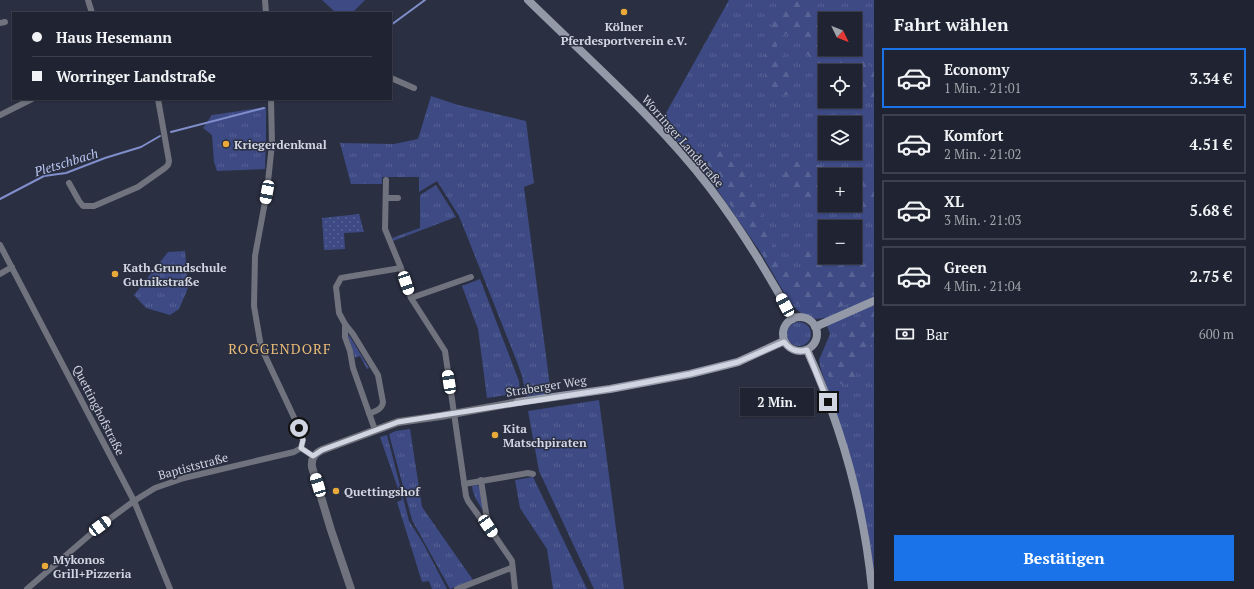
<!DOCTYPE html>
<html lang="de">
<head>
<meta charset="utf-8">
<style>
	body { margin:0; font-family:"PT Serif",serif; background:#282b39; color:#f1f3f6; height:100vh; display:flex; flex-direction:column; font-size:15px; white-space:nowrap }
	* { box-sizing:border-box; margin:0 }
	p { font-size:13px; color:#a2a4ab }
	.icon { flex:none; width:22px; height:22px; fill:none; stroke:currentColor; stroke-width:2; stroke-linecap:round; stroke-linejoin:round }
	.map { position:relative; flex:1; overflow:hidden }
	.drawer { display:flex; flex-direction:column; background:#202331; width:380px }
	.drawer>* { flex:none }
	.banner { position:absolute; left:12px; top:12px; width:380px; height:88px; border-radius:0px; box-shadow:0 1px 3px #0004,0 0 0 1px #3d404d; display:grid; align-content:center; height:88px; padding:0 20px; background:#202331 }
	.needle { width:26px; rotate:133deg }
	.fabs { position:absolute; left:818px; top:12px; display:grid; gap:8px }
	.fabs a { display:grid; place-items:center; width:44px; height:44px; border-radius:0px; background:#202331; box-shadow:0 1px 3px #0004,0 0 0 1px #3d404d; font-size:20px }
	.end { position:absolute; width:18px; height:18px; margin:-9px; border:5px solid #d1d5e1; background:#111; box-shadow:0 0 0 2px #111 }
	.from { border-radius:50% }
	.bubble { position:absolute; height:28px; border-radius:0px; background:#202331; box-shadow:0 1px 3px #0004,0 0 0 1px #3d404d; font-size:13px; font-weight:600; line-height:28px; text-align:center }
	.car { position:absolute; width:12px; height:24px; margin:-12px -6px; border-radius:5px; box-shadow:0 0 3px 1px #0007; background:linear-gradient(#fff 24%,#345 0 40%,#fff 0 76%,#345 0 86%,#fff 0) }
	.banner b { display:flex; align-items:center; gap:14px; height:38px; font-size:15px }
	.banner b+b { border-top:1px solid #3d404d }
	.banner i { width:10px; height:10px; background:#f1f3f6 }
	ul { padding:0; list-style:none }
	li { display:flex; align-items:center; gap:12px; height:60px; margin:0 8px 6px; padding:0 12px; border:2px solid #3d404d; border-radius:0px }
	li div { flex:1 }
	li b { display:block; font-size:15px }
	li em { font-style:normal; font-weight:600 }
	li.active { border-color:#1a73e8 }
	li>.icon { width:36px; height:36px; stroke-width:1.5 }
	h2 { padding:0 20px; font-size:18px; line-height:48px }
	.pay { display:flex; align-items:center; gap:10px; height:44px; padding:0 20px; font-size:15px }
	.pay p { margin-inline-start:auto }
	.primary-button { display:flex; gap:8px; margin-top:auto; padding:8px 20px }
	.primary-button a { flex:1; height:46px; border-radius:0px; background:#1a73e8; color:#fff; font-size:16px; font-weight:600; line-height:46px; text-align:center }
	main { display:flex; flex:1; min-height:0 }
	.map>svg:first-child { display:block }
	.grass { fill:url(#grass-tufts); fill-rule:evenodd }
	.forest { fill:url(#forest-firs) }
	.garden { fill:url(#garden-dots) }
	.pitch { fill:#3d4a84 }
	.lines { fill:none; stroke-linecap:round; stroke-linejoin:round }
	.stream { stroke:#808ecb; stroke-width:2 }
	.minor { stroke:#70737d; stroke-width:6 }
	.tertiary { stroke:#70737d; stroke-width:8 }
	.secondary { stroke:#9499a8; stroke-width:8 }
	.route { stroke:#d1d5e1; stroke-width:5 }
	.poi-dot { fill:#eaaa39; stroke:#2a2f41; stroke-width:1.5 }
	.labels { text-anchor:middle; dominant-baseline:central; stroke-width:3; stroke-linejoin:round; paint-order:stroke }
	.poi-label { font-size:12px; font-weight:bold; fill:#d1d5e1; stroke:#2a2f41; text-anchor:start }
	.street-label { font-size:12px; fill:#d1d5e1; stroke:#2a2f41 }
	.water-label { font-size:13px; font-style:italic; fill:#b9c6f2; stroke:#2a2f41 }
	.quarter-label { font-size:14px; letter-spacing:1px; fill:#e8bb77; stroke:#2a2f41 }
</style>
</head>
<body>
<main>
<div class="map">
<svg width="874" height="589" viewBox="0 0 874 589">
	<defs>
		<pattern id="grass-tufts" width="24" height="20" patternUnits="userSpaceOnUse"><rect width="24" height="20" fill="#3d4a84"/><path d="M3 7l-1-3M5 7V3M7 7l1-3M15 17l-1-3M17 17v-4M19 17l1-3" fill="none" stroke="#586395"/></pattern>
		<pattern id="forest-firs" width="22" height="20" patternUnits="userSpaceOnUse"><rect width="22" height="20" fill="#3d4a84"/><path d="M5 1l3.5 6h-7zM16 11l3.5 6h-7z" fill="#586395"/></pattern>
		<pattern id="garden-dots" width="8" height="8" patternUnits="userSpaceOnUse"><rect width="8" height="8" fill="#3d4a84"/><path d="M2 2h.1M6 6h.1" fill="none" stroke="#586395" stroke-width="1.8" stroke-linecap="round"/></pattern>
	</defs>
	<rect width="100%" height="100%" fill="#2a2f41"/>
	<path class="grass" d="M729,0H874V575L869,540L849,452L821,370L819,360L830,334L824,318L816,319L801,313L795,308L786,296L759,250L716,188L661,122ZM825,19H855V49H825ZM825,71H855V101H825ZM825,123H855V153H825ZM825,175H855V205H825ZM825,227H855V257H825Z
		M431,96L458,105L526,121L534,183L524,187L551,394L526,396L522,376L517,362L459,216L437,181L419,192V177H382V184H351L340,143L394,144L418,139Z
		M266,107V138L265,169L217,171L214,162L212,135L203,128L212,115Z
		M436,185L453,212L456,217L393,241L392,238L420,228V195Z
		M185,251L188,288L179,309L170,315L146,308L134,295L168,252Z
		M480,279L519,381L520,393L487,398L478,329L462,286Z
		M787 334a12 12 0 1 1 24 0a12 12 0 1 1-24 0Z
		M349,335L369,368L367,369L360,356L355,358L348,336Z
		M599,400L624,589H594L539,471L528,411Z
		M410,429L422,507L473,580L450,589L412,520L389,434L396,431Z
		M387,435L409,521L423,543L447,589H432L429,581L422,582L397,502L402,500L380,437Z
		M533,477L587,589H553L547,549L520,508L515,480Z
		M477,485L480,487L483,508L482,509C477,501 473,495 472,486Z"/>
	<path class="forest" d="M790,0H817L815,7L816,18L825,28V49H854L869,66L874,68V102L855,95V71L825,72L806,53L796,37L790,32C759,44 791,59 799,73L789,94C781,96 775,93 768,89C762,69 764,44 772,25C776,16 784,8 790,0Z
		M677,141C693,147 706,149 723,146L748,178L771,241L784,265L794,275H799C806,263 804,255 799,242L802,240C810,245 809,254 815,260C825,271 860,263 874,262V295L822,313L809,312L797,303L781,283L746,227L706,170Z
		M789,160L859,173L874,180V212L855,203V175H825V201C820,202 814,204 809,203C795,201 781,186 783,171C783,167 787,164 789,160Z
		M874,310V342L863,353L853,380L844,385L830,379L823,364L826,351L846,325Z"/>
	<path class="garden" d="M359,214L364,232L344,233L345,249L324,250L322,218Z"/>
	<path class="pitch" d="M322,0H365L352,13H336Z"/>
	<g class="lines">
		<path class="stream" d="M391,25L425,0
			M277,100L279,99
			M171,132L264,108
			M0,199L44,176L66,173L105,158L141,147L160,136"/>
		<path class="minor" d="M88,0L92,13
			M265,0L266,13
			M0,23L5,22
			M391,78L414,88
			M271,99L272,144L267,191L255,256L254,306L261,347L299,428L303,440L301,448L313,456
			M0,115L32,99
			M386,180L385,229L401,268
			M69,183L79,201L83,206H94L138,187L165,168L168,165L169,161L158,99
			M386,198H398
			M0,245L134,501L170,589
			M0,274L12,267
			M471,277L411,298L445,351L466,496L468,501L481,519L488,526L512,561L515,589
			M345,324V337L350,351L353,368L375,430
			M369,414C375,411 382,410 383,402L378,375L353,334L345,324L339,313L336,287L341,278L401,268L411,298
			M481,480L488,526
			M464,484L528,473L533,474
			M27,589L100,526L134,501L155,488L184,478L294,452L301,448
			M457,589L511,568"/>
		<path class="tertiary" d="M351,589L331,530L312,467C311,458 314,454 322,450L398,422L441,416L518,402"/>
		<path class="secondary" d="M528,0C590,61 657,119 710,188C741,229 768,273 793,319
			M783 334a17 17 0 1 1 34 0a17 17 0 1 1-34 0Z
			M815,327L874,301
			M807,350C841,425 864,507 872,589
			M518,402L610,389L690,374L738,362L784,341"/>
	</g>
	<g class="lines">
		<path class="route" d="M299,428L303,440L301,448L313,456L322,450L398,422L610,389L690,374L738,362L784,342C790,350 797,353 807,350L828,402"/>
	</g>
	<g class="poi-dot">
		<circle cx="624" cy="12" r="4"/>
		<circle cx="226" cy="144" r="4"/>
		<circle cx="115" cy="274" r="4"/>
		<circle cx="495" cy="435" r="4"/>
		<circle cx="336" cy="491" r="4"/>
		<circle cx="45" cy="566" r="4"/>
	</g>
	<g class="labels">
		<g class="poi-label">
			<text x="624" y="26" text-anchor="middle">Kölner<tspan x="624" dy="14">Pferdesportverein e.V.</tspan></text>
			<text x="234" y="144">Kriegerdenkmal</text>
			<text x="123" y="267">Kath.Grundschule<tspan x="123" dy="14">Gutnikstraße</tspan></text>
			<text x="503" y="428">Kita<tspan x="503" dy="14">Matschpiraten</tspan></text>
			<text x="344" y="491">Quettingshof</text>
			<text x="53" y="559">Mykonos<tspan x="53" dy="14">Grill+Pizzeria</tspan></text>
		</g>
		<g class="street-label">
			<text transform="translate(683 141) rotate(49)">Worringer Landstraße</text>
			<text transform="translate(546 386) rotate(-9)">Straberger Weg</text>
			<text transform="translate(99 410) rotate(63)">Quettinghofstraße</text>
			<text transform="translate(193 466) rotate(-15)">Baptiststraße</text>
		</g>
		<g class="water-label">
			<text transform="translate(66 162) rotate(-17)">Pletschbach</text>
		</g>
		<g class="quarter-label">
			<text x="280" y="348">ROGGENDORF</text>
		</g>
	</g>
</svg>
<div class="fabs">
<a><svg class="needle" viewBox="-14 -14 28 28"><path d="M0-13l5 13h-10z" fill="#e53935"/><path d="M0 13l5-13h-10z" fill="#a2a4ab"/></svg></a>
<a><svg class="icon" aria-label="locate" viewBox="0 0 24 24"><circle cx="12" cy="12" r="6"/><path d="M12 2v4M12 18v4M2 12h4M18 12h4"/></svg></a>
<a><svg class="icon" aria-label="layers" viewBox="0 0 24 24"><path d="M12 4l9 5-9 5-9-5zM3 14l9 5 9-5"/></svg></a>
<a>+</a>
<a>−</a>
</div>
<i class="end from" style="left:299px;top:428px"></i>
<i class="end" style="left:828px;top:402px"></i>
<div class="bubble" style="left:740px;top:388px;width:74px">2 Min.</div>
<i class="car" style="left:267px;top:192px;rotate:191deg"></i>
<i class="car" style="left:406px;top:283px;rotate:161deg"></i>
<i class="car" style="left:785px;top:305px;rotate:332deg"></i>
<i class="car" style="left:449px;top:382px;rotate:351deg"></i>
<i class="car" style="left:318px;top:485px;rotate:343deg"></i>
<i class="car" style="left:100px;top:526px;rotate:53deg"></i>
<i class="car" style="left:488px;top:526px;rotate:146deg"></i>
<div class="banner">
<b><i class="from"></i>Haus Hesemann</b>
<b><i></i>Worringer Landstraße</b>
</div>
</div>
<section class="drawer">
<h2>Fahrt wählen</h2>
<ul>
<li class="active"><svg class="icon" aria-label="car" viewBox="0 0 24 24"><path d="M5 17H2v-5l4-1 3-4h7l3 4 3 1v5h-3M9 17h6M6 11h13"/><circle cx="7" cy="17" r="2"/><circle cx="17" cy="17" r="2"/></svg><div><b>Economy</b><p>1 Min. · 21:01</p></div><em>3.34 €</em></li>
<li><svg class="icon" aria-label="car" viewBox="0 0 24 24"><path d="M5 17H2v-5l4-1 3-4h7l3 4 3 1v5h-3M9 17h6M6 11h13"/><circle cx="7" cy="17" r="2"/><circle cx="17" cy="17" r="2"/></svg><div><b>Komfort</b><p>2 Min. · 21:02</p></div><em>4.51 €</em></li>
<li><svg class="icon" aria-label="car" viewBox="0 0 24 24"><path d="M5 17H2v-5l4-1 3-4h7l3 4 3 1v5h-3M9 17h6M6 11h13"/><circle cx="7" cy="17" r="2"/><circle cx="17" cy="17" r="2"/></svg><div><b>XL</b><p>3 Min. · 21:03</p></div><em>5.68 €</em></li>
<li><svg class="icon" aria-label="car" viewBox="0 0 24 24"><path d="M5 17H2v-5l4-1 3-4h7l3 4 3 1v5h-3M9 17h6M6 11h13"/><circle cx="7" cy="17" r="2"/><circle cx="17" cy="17" r="2"/></svg><div><b>Green</b><p>4 Min. · 21:04</p></div><em>2.75 €</em></li>
</ul>
<div class="pay"><svg class="icon" aria-label="cash" viewBox="0 0 24 24"><path d="M3 7h18v10H3z"/><circle cx="12" cy="12" r="2"/></svg>Bar<p>600 m</p></div>
<div class="primary-button"><a>Bestätigen</a></div>
</section>
</main>
</body>
</html>
